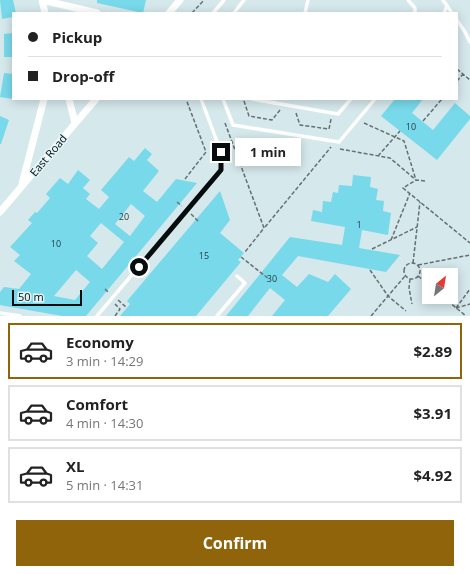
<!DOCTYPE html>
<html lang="en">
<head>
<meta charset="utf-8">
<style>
	body { margin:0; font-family:"Open Sans",sans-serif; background:#f6f6f6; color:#222; height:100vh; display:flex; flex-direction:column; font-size:15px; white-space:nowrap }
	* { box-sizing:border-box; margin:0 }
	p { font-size:13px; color:#767676 }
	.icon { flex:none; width:22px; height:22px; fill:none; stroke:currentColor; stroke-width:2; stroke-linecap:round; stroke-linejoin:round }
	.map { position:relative; height:316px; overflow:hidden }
	.panel { display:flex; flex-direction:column; background:#fff; flex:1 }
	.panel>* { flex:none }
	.top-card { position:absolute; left:12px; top:12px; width:446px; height:88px; border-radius:0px; box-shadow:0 2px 10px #0003; display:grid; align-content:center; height:88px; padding:0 16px; background:#fff }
	.needle { width:26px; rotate:30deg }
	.fabs { position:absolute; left:422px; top:268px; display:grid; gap:8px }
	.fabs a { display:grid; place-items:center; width:36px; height:36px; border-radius:0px; background:#fff; box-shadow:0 2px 10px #0003; font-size:20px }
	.scale { position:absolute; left:12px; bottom:10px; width:70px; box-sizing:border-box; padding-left:4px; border:2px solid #070d0f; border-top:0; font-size:11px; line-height:14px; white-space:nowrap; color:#070d0f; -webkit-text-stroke:3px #e2f5f8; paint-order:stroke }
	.end { position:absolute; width:18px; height:18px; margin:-9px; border:5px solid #070d0f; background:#fff; box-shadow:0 0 0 2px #fff }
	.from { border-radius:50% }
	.bubble { position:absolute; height:28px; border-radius:0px; background:#fff; box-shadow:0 2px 10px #0003; font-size:13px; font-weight:700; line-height:28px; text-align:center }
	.top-card b { display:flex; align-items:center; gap:14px; height:38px; font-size:15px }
	.top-card b+b { border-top:1px solid #e0e0e0 }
	.top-card i { width:10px; height:10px; background:#222 }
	ul { padding:7px 0 0; list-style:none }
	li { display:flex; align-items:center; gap:12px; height:56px; margin:0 8px 6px; padding:0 8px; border:2px solid #e0e0e0; border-radius:0px }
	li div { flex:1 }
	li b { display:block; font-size:15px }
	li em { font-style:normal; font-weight:700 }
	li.on { border-color:#8f640b }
	li>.icon { width:36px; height:36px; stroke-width:1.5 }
	.action { display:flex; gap:8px; margin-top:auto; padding:8px 16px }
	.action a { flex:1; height:46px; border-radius:0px; background:#8f640b; color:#fff; font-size:16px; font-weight:700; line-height:46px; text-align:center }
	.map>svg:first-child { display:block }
	.building { fill:#78d9ea; fill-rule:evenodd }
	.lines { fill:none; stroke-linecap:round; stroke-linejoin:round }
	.path { stroke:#647073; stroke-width:1.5; stroke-dasharray:4 2; stroke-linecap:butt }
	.lane { stroke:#fff; stroke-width:3.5 }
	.street { stroke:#fff; stroke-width:7 }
	.route { stroke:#070d0f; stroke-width:5 }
	.labels { text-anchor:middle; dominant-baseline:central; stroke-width:3; stroke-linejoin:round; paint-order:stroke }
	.number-label { font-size:9px; fill:#234046 }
	.street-label { font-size:11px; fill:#070d0f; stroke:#e2f5f8 }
</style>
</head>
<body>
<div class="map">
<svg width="470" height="316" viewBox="0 0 470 316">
	<rect width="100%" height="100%" fill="#d5e8eb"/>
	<path class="building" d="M0,0H13L16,13H13V17L2,19Z
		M97,0H146L143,13L97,3Z
		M13,33V57H4V34Z
		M4,73L13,74V99L0,97Z
		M395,99H423L412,113L433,130L455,103L470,116V119L437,160L381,116Z
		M0,116L9,120L1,144H0Z
		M145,148L152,154L147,160L159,171L143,191L157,202L176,179L197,183L86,316H62L0,305V292L4,287L19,289L31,274L14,261L20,255L10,247L32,223L28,220L35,212L37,213L50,198L46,194L60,178L68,184L78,170L90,180L83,188L90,194L86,199L99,209L109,197L101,190L129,157L134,161ZM131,204L145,216L130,236L115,224ZM101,223L124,242L102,269L87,256L98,243L90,236ZM76,270L90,282L75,300L54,296Z
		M353,175L371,177L370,187L378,189L376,200L384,201L383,211L391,213L388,235L362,230L359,248L400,255L386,272L298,256L282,275L297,287L309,274L328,282L335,274L351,289L328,316H272L285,300L270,288L248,316H226L290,237L342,245L345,227L311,221L313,210L322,212L323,201L331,202L333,192L338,193L339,185L352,186Z
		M220,191L230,220L220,233L244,253L238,260L241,262L196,316H120L130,304L127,301Z"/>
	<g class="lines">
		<path class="path" d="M192,13L204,0
			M457,69L470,80
			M457,81L463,74
			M244,101L249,116L272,120L280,110
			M296,113L300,125L329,129L331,119
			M423,121L442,99
			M225,123L264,228L245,252
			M364,123L404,141L416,180
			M340,149L390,158L416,180
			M378,156L400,131
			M185,179L206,152L186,99
			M425,181L416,180L403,188L470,243
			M177,202L182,206
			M191,214L198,221
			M265,227L331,147
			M391,240L410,193
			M372,249L417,227
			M241,257L269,279
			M404 271a8 8 0 1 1 16 0a8 8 0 1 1-16 0Z
			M413,263L420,202
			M418,265L470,255
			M370,270L388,296L406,311
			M418,276L429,285
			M410,279L409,288L412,304
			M105,289L109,293
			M443,297L466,316
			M118,300L126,307
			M456,308L470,289
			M456,308L470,304
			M115,316L120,309L115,304
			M371,316L405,276"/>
		<path class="lane" d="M408,0L415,8V13
			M443,0L452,13
			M213,13L224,0
			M234,13L244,0
			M305,13L308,0
			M444,13L447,6
			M457,20L465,32L470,42
			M223,99L233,125L339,142L375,99
			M252,99L338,114L351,99
			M0,313L20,316
			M97,316L221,170V152L201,99
			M217,316L245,283L237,276"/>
		<path class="street" d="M42,0L97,13
			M42,0L45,13
			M169,13L180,0
			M69,99L75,123
			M22,184L44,99
			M0,212L96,99"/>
	</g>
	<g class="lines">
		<path class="route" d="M139,267L221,170V152"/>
	</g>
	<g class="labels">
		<g class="number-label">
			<text x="411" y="126">10</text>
			<text x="124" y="216">20</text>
			<text x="359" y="224">1</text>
			<text x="56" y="243">10</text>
			<text x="204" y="255">15</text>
			<text x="272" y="278">30</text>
		</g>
		<g class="street-label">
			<text transform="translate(48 155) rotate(-50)">East Road</text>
		</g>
	</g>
</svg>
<div class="fabs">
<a><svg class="needle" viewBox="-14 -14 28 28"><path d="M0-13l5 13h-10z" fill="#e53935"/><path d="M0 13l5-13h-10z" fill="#767676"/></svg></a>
</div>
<div class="scale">50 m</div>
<i class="end from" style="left:139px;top:267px"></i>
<i class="end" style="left:221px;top:152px"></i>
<div class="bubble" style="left:235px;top:138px;width:66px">1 min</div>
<div class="top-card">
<b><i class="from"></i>Pickup</b>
<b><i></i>Drop-off</b>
</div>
</div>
<section class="panel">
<ul>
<li class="on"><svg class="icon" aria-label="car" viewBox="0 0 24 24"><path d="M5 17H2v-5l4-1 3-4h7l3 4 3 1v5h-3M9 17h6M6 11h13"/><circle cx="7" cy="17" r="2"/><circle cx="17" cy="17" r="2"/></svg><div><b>Economy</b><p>3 min · 14:29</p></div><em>$2.89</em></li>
<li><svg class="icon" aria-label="car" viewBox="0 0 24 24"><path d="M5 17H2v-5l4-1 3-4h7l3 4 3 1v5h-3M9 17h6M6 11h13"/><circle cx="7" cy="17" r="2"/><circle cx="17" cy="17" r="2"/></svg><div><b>Comfort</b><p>4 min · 14:30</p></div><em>$3.91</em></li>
<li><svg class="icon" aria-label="car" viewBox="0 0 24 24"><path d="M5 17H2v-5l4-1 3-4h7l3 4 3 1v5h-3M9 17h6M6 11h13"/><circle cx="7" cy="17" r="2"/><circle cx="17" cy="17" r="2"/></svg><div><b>XL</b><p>5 min · 14:31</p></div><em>$4.92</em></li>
</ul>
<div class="action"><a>Confirm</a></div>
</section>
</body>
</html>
